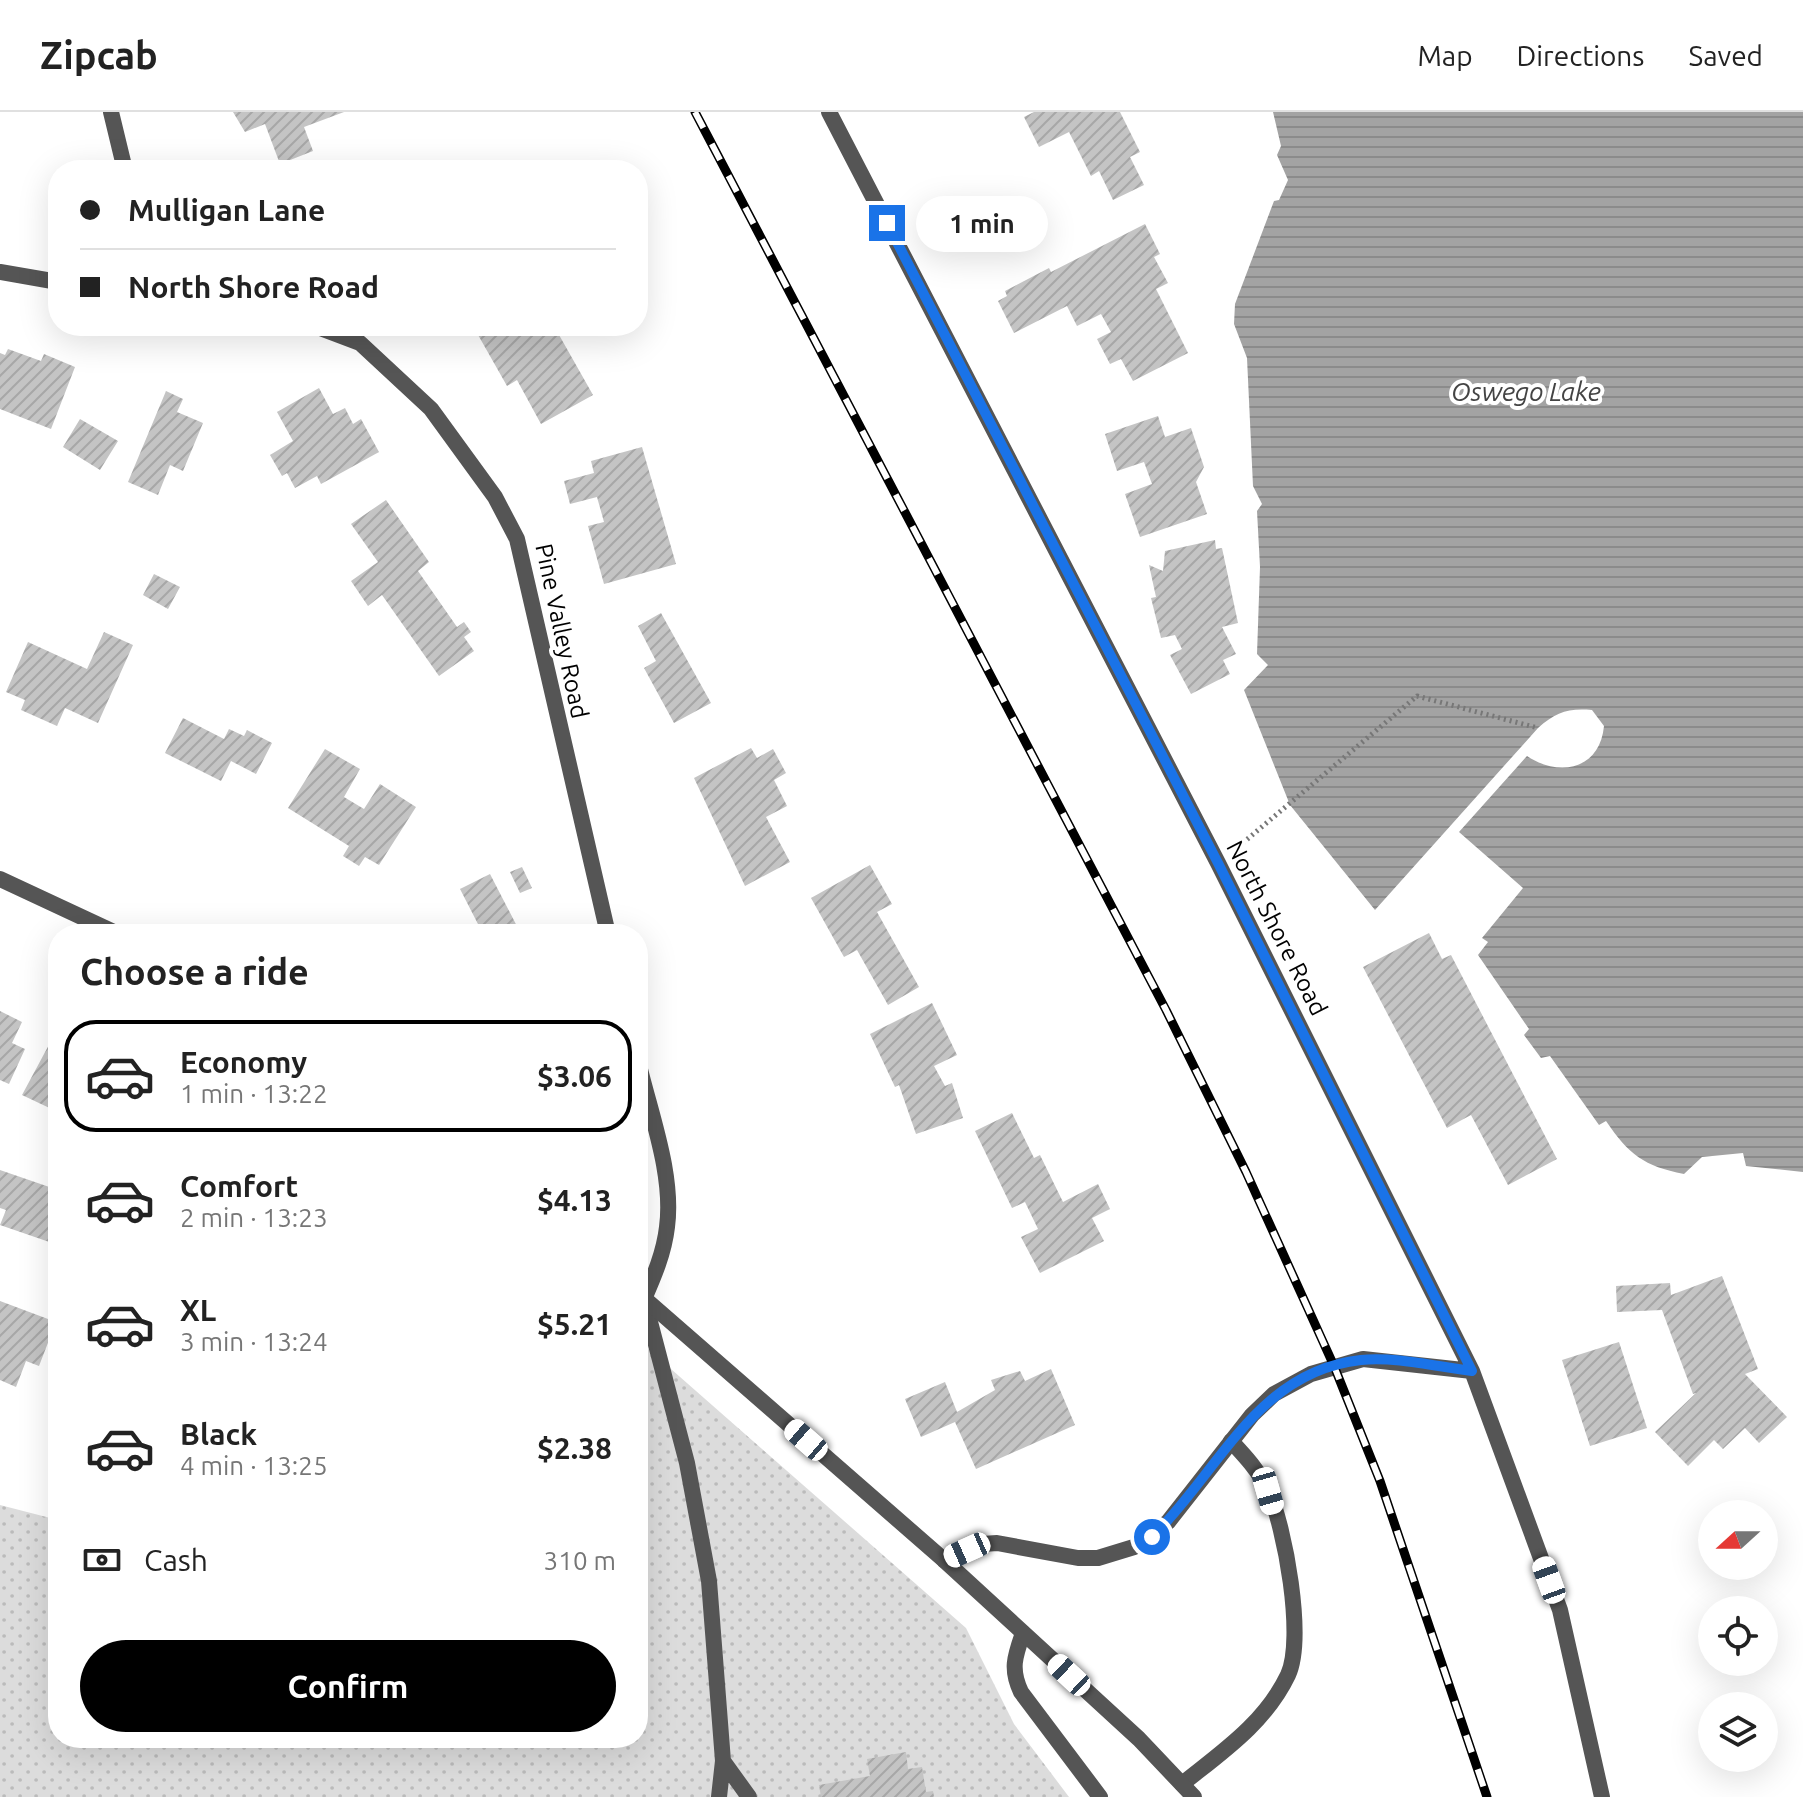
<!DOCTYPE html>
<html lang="en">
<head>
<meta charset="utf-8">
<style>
	body { margin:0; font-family:Ubuntu,sans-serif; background:#f2f2f2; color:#222; height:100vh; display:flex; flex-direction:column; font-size:30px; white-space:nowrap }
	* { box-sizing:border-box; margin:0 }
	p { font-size:26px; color:#767676 }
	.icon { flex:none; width:44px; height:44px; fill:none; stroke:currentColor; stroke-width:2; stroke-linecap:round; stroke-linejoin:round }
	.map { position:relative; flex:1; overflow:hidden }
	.sheet { position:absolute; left:48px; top:812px; width:600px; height:824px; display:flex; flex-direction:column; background:#fff; border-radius:32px; box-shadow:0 8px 32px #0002 }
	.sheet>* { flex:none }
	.banner { position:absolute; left:48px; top:48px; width:600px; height:176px; border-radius:32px; box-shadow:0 8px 32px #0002; display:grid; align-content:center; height:176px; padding:0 32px; background:#fff }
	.needle { width:52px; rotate:249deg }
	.tools { position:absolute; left:1698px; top:1388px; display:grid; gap:16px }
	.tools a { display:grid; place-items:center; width:80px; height:80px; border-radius:50%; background:#fff; box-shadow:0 8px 32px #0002; font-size:40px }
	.end { position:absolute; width:36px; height:36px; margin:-18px; border:10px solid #1a73e8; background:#fff; box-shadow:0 0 0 4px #fff }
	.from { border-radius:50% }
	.bubble { position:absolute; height:56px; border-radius:28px; background:#fff; box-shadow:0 8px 32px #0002; font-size:26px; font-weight:700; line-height:56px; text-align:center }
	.car { position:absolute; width:24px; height:48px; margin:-24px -12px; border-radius:10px; box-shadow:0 0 6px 2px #0007; background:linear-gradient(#fff 24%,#345 0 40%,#fff 0 76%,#345 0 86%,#fff 0) }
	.banner b { display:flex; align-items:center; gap:28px; height:76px; font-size:30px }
	.banner b+b { border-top:2px solid #e0e0e0 }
	.banner i { width:20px; height:20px; background:#222 }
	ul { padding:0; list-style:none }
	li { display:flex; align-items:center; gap:24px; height:112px; margin:0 16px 12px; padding:0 16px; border:4px solid transparent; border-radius:32px }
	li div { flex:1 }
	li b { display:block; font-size:30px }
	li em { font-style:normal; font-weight:700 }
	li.current { border-color:#000 }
	li>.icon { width:72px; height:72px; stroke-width:1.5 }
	h2 { padding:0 32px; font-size:36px; line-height:96px }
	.pay { display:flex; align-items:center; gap:20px; height:88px; padding:0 32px; font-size:30px }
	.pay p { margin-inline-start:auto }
	.action { display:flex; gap:16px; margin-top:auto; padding:16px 32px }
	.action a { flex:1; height:92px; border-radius:48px; background:#000; color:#fff; font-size:32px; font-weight:700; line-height:92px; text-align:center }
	header { display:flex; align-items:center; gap:48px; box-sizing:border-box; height:112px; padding:0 40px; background:#fff; border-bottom:2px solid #e0e0e0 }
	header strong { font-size:38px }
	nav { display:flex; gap:44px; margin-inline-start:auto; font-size:28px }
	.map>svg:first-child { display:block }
	.grass { fill:url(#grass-dots) }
	.water { fill:url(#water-rules) }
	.building { fill:url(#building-hatch) }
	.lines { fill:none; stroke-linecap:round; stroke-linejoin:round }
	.path { stroke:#777; stroke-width:5; stroke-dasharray:2 4; stroke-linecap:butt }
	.service { stroke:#555; stroke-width:16 }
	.minor { stroke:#555; stroke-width:16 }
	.tertiary { stroke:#555; stroke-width:16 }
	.rail-casing { stroke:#000; stroke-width:9 }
	.rail { stroke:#fff; stroke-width:6; stroke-dasharray:18; stroke-linecap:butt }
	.route { stroke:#1a73e8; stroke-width:10 }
	.labels { text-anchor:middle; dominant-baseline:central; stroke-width:8; stroke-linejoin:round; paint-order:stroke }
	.street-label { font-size:24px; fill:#000; stroke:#fff }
	.water-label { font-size:26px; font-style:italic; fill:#444; stroke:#fff }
</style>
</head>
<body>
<header>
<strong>Zipcab</strong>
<nav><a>Map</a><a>Directions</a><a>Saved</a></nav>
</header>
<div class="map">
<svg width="1803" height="1685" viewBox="0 0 1803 1685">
	<defs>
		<pattern id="grass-dots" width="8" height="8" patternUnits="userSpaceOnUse" patternTransform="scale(2)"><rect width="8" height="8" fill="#dcdcdc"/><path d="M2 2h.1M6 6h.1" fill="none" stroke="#bbb" stroke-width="1.8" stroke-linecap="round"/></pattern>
		<pattern id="water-rules" width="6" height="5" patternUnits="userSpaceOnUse" patternTransform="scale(2)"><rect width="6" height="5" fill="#a3a3a3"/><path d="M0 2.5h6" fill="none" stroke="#8b8b8b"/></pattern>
		<pattern id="building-hatch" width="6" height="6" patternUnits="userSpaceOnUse" patternTransform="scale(2)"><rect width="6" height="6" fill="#c4c4c4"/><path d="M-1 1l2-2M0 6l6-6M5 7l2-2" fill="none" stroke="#a7a7a7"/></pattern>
	</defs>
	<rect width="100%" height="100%" fill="#fff"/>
	<path class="grass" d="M638,1228L966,1516L1014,1612L1069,1685H0V1393L58,1408V1626H638Z"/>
	<path class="water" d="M1273,0H1803V1060L1746,1054L1743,1041L1702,1045L1684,1062C1644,1054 1629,1043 1606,1009L1599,1013L1550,944L1541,946L1524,923L1529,917L1478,843L1488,830L1482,826L1523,776L1459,720L1527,644C1560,666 1600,657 1604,614L1592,598C1568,596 1556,600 1538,616L1375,798L1290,693L1244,578L1268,553L1257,542L1260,455L1257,399L1262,392L1253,374L1247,246L1234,212L1235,192L1274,89L1279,88L1288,68L1277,43L1281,34Z"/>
	<path class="building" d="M233,0H344L304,15L313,39L280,52L265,12L245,20Z
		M1034,0H1120L1140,40L1130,45L1144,73L1113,88L1099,59L1091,64L1069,20L1039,35L1024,5Z
		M1145,112L1160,142L1154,145L1168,171L1156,177L1188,241L1133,269L1121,247L1110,252L1097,227L1111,220L1101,202L1077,214L1067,194L1014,221L998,189L1007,184L1005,179L1049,156L1051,160Z
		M473,214H554L593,283L541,312L517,268L507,274Z
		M8,237L41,249L44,242L75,255L51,317L0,297V241L5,243Z
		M319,276L333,302L345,296L353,312L361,307L379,340L321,372L317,364L295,376L287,361L282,364L270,343L293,329L277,300Z
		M166,279L183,287L177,300L203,311L183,359L170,353L158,383L128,370Z
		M1158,304L1165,325L1191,316L1204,355L1196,370L1207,402L1140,425L1125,382L1152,372L1144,350L1117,359L1105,322Z
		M80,307L118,329L100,358L63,335Z
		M642,335L676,452L604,472L588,414L604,410L597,385L570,392L564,369L594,361L591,349Z
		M386,388L429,450L418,459L457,515L464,510L471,520L464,525L474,539L439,564L382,483L368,494L351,469L378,450L351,412Z
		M1215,428L1216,437L1222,436L1238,511L1222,515L1236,542L1223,548L1230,562L1191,582L1170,543L1182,537L1175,523L1161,526L1151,486L1156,485L1149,453L1163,459L1165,439Z
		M154,462L180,475L168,497L143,483Z
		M661,501L711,591L674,611L644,556L656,549L638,514Z
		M104,520L133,533L98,611L65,596L57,614L21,598L25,588L6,580L28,530L87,557Z
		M183,606L224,627L229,617L244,624L247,618L272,631L256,662L231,649L221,669L165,641Z
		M751,636L757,646L773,637L786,661L774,668L787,694L766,705L790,750L745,774L694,666Z
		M325,637L360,657L344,685L364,697L380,672L416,695L379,753L365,745L359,754L343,744L349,734L288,696Z
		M870,753L892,792L877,800L919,875L888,893L857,838L844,845L811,786Z
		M522,755L532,776L520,781L510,760Z
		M490,762L521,822H464L479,814L460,777Z
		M1429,821L1442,847L1451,843L1557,1047L1508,1073L1471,1003L1447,1016L1363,855Z
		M932,891L957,943L934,954L945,974L952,971L963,1006L916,1022L899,973L895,975L870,922Z
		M0,899L22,910L12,931L25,937L9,972L0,968Z
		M58,916V1000L22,983Z
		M1012,1001L1034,1046L1040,1043L1063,1090L1098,1072L1110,1097L1092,1106L1104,1129L1040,1161L1021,1125L1038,1117L1025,1090L1012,1096L975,1019Z
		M0,1058L58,1078V1133L0,1113L6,1098L0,1096Z
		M1722,1164L1758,1257L1745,1262L1787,1305L1759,1331L1745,1316L1723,1337L1714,1328L1688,1354L1655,1320L1696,1281L1693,1282L1662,1198L1617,1200L1616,1174L1670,1171L1671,1183Z
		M0,1189L56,1210L39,1254L26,1249L16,1275L0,1268Z
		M1619,1230L1647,1316L1590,1334L1562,1248Z
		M1051,1257L1075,1313L976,1357L955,1310L921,1325L905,1287L945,1270L957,1300L995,1278L991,1268L1020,1259L1025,1269Z
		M906,1640L908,1657L922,1655L926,1680L933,1679L934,1685H821L819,1673L870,1664L867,1647Z"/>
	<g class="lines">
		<path class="path" d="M1238,735L1417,584L1538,616"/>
		<path class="service" d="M644,1187L687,1351L709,1469L723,1649L719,1685
			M723,1649L749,1685
			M1182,1672C1222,1640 1265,1611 1288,1563C1305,1526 1285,1415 1268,1378C1259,1359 1245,1344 1231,1329"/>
		<path class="minor" d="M111,0L125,58
			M829,0L1218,751L1472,1259L1560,1498L1602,1685
			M0,160L58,170
			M315,214L360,231L431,297L495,385L517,427L608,822
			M638,949C650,1001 674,1062 667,1115C664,1141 654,1164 644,1187
			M944,1448L983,1432L997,1431L1078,1446H1098L1134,1435L1168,1410L1252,1303L1274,1282L1311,1262L1363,1247L1472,1259
			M1023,1521C1015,1544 1010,1557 1021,1580L1100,1685"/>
		<path class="tertiary" d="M0,767L118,822
			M638,1181L944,1448L1139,1627L1194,1685"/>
		<g class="rail-casing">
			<path id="rail" d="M695,0L1166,898L1246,1060L1334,1254L1380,1369L1487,1685"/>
		</g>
		<use href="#rail" class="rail"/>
	</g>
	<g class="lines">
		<path class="route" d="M887,111L1218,751L1472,1259C1439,1255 1393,1244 1361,1248C1257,1259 1219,1360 1152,1425"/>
	</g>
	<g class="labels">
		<g class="street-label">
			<text transform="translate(562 519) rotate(78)">Pine Valley Road</text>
			<text transform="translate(1277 816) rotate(63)">North Shore Road</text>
		</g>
		<g class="water-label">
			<text x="1526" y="279">Oswego Lake</text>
		</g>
	</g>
</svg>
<div class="tools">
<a><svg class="needle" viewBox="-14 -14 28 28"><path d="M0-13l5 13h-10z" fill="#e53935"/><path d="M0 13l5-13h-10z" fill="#767676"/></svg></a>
<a><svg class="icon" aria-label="locate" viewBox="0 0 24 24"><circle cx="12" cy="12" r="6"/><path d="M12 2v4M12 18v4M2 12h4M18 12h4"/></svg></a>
<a><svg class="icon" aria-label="layers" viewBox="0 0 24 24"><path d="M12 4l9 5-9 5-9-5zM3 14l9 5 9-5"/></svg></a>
</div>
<i class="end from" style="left:1152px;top:1425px"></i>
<i class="end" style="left:887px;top:111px"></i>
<div class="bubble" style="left:916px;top:84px;width:132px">1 min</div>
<i class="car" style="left:806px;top:1328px;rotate:311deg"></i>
<i class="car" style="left:1268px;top:1379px;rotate:164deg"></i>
<i class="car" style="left:967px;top:1438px;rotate:246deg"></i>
<i class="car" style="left:1549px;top:1468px;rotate:340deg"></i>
<i class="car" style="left:1069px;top:1563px;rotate:313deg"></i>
<div class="banner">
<b><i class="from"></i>Mulligan Lane</b>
<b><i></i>North Shore Road</b>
</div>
<section class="sheet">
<h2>Choose a ride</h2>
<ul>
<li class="current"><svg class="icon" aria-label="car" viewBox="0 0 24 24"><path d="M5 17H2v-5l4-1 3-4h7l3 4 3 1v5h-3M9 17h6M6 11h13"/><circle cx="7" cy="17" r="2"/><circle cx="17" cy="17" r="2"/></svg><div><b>Economy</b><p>1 min · 13:22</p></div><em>$3.06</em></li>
<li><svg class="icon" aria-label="car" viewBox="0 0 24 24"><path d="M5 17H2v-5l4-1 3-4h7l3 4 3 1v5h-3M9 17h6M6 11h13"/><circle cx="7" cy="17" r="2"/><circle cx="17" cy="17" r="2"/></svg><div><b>Comfort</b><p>2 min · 13:23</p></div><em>$4.13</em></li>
<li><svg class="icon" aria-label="car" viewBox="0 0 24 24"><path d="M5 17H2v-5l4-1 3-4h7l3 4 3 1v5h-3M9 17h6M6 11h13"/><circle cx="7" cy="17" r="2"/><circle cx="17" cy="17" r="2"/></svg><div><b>XL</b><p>3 min · 13:24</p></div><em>$5.21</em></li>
<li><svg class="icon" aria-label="car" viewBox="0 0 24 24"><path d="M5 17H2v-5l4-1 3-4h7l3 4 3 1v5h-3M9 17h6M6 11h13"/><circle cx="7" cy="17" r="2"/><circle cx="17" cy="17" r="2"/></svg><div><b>Black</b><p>4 min · 13:25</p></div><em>$2.38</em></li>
</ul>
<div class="pay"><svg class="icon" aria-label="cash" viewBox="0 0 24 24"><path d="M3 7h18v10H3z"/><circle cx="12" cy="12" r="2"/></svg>Cash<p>310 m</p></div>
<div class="action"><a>Confirm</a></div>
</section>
</div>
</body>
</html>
